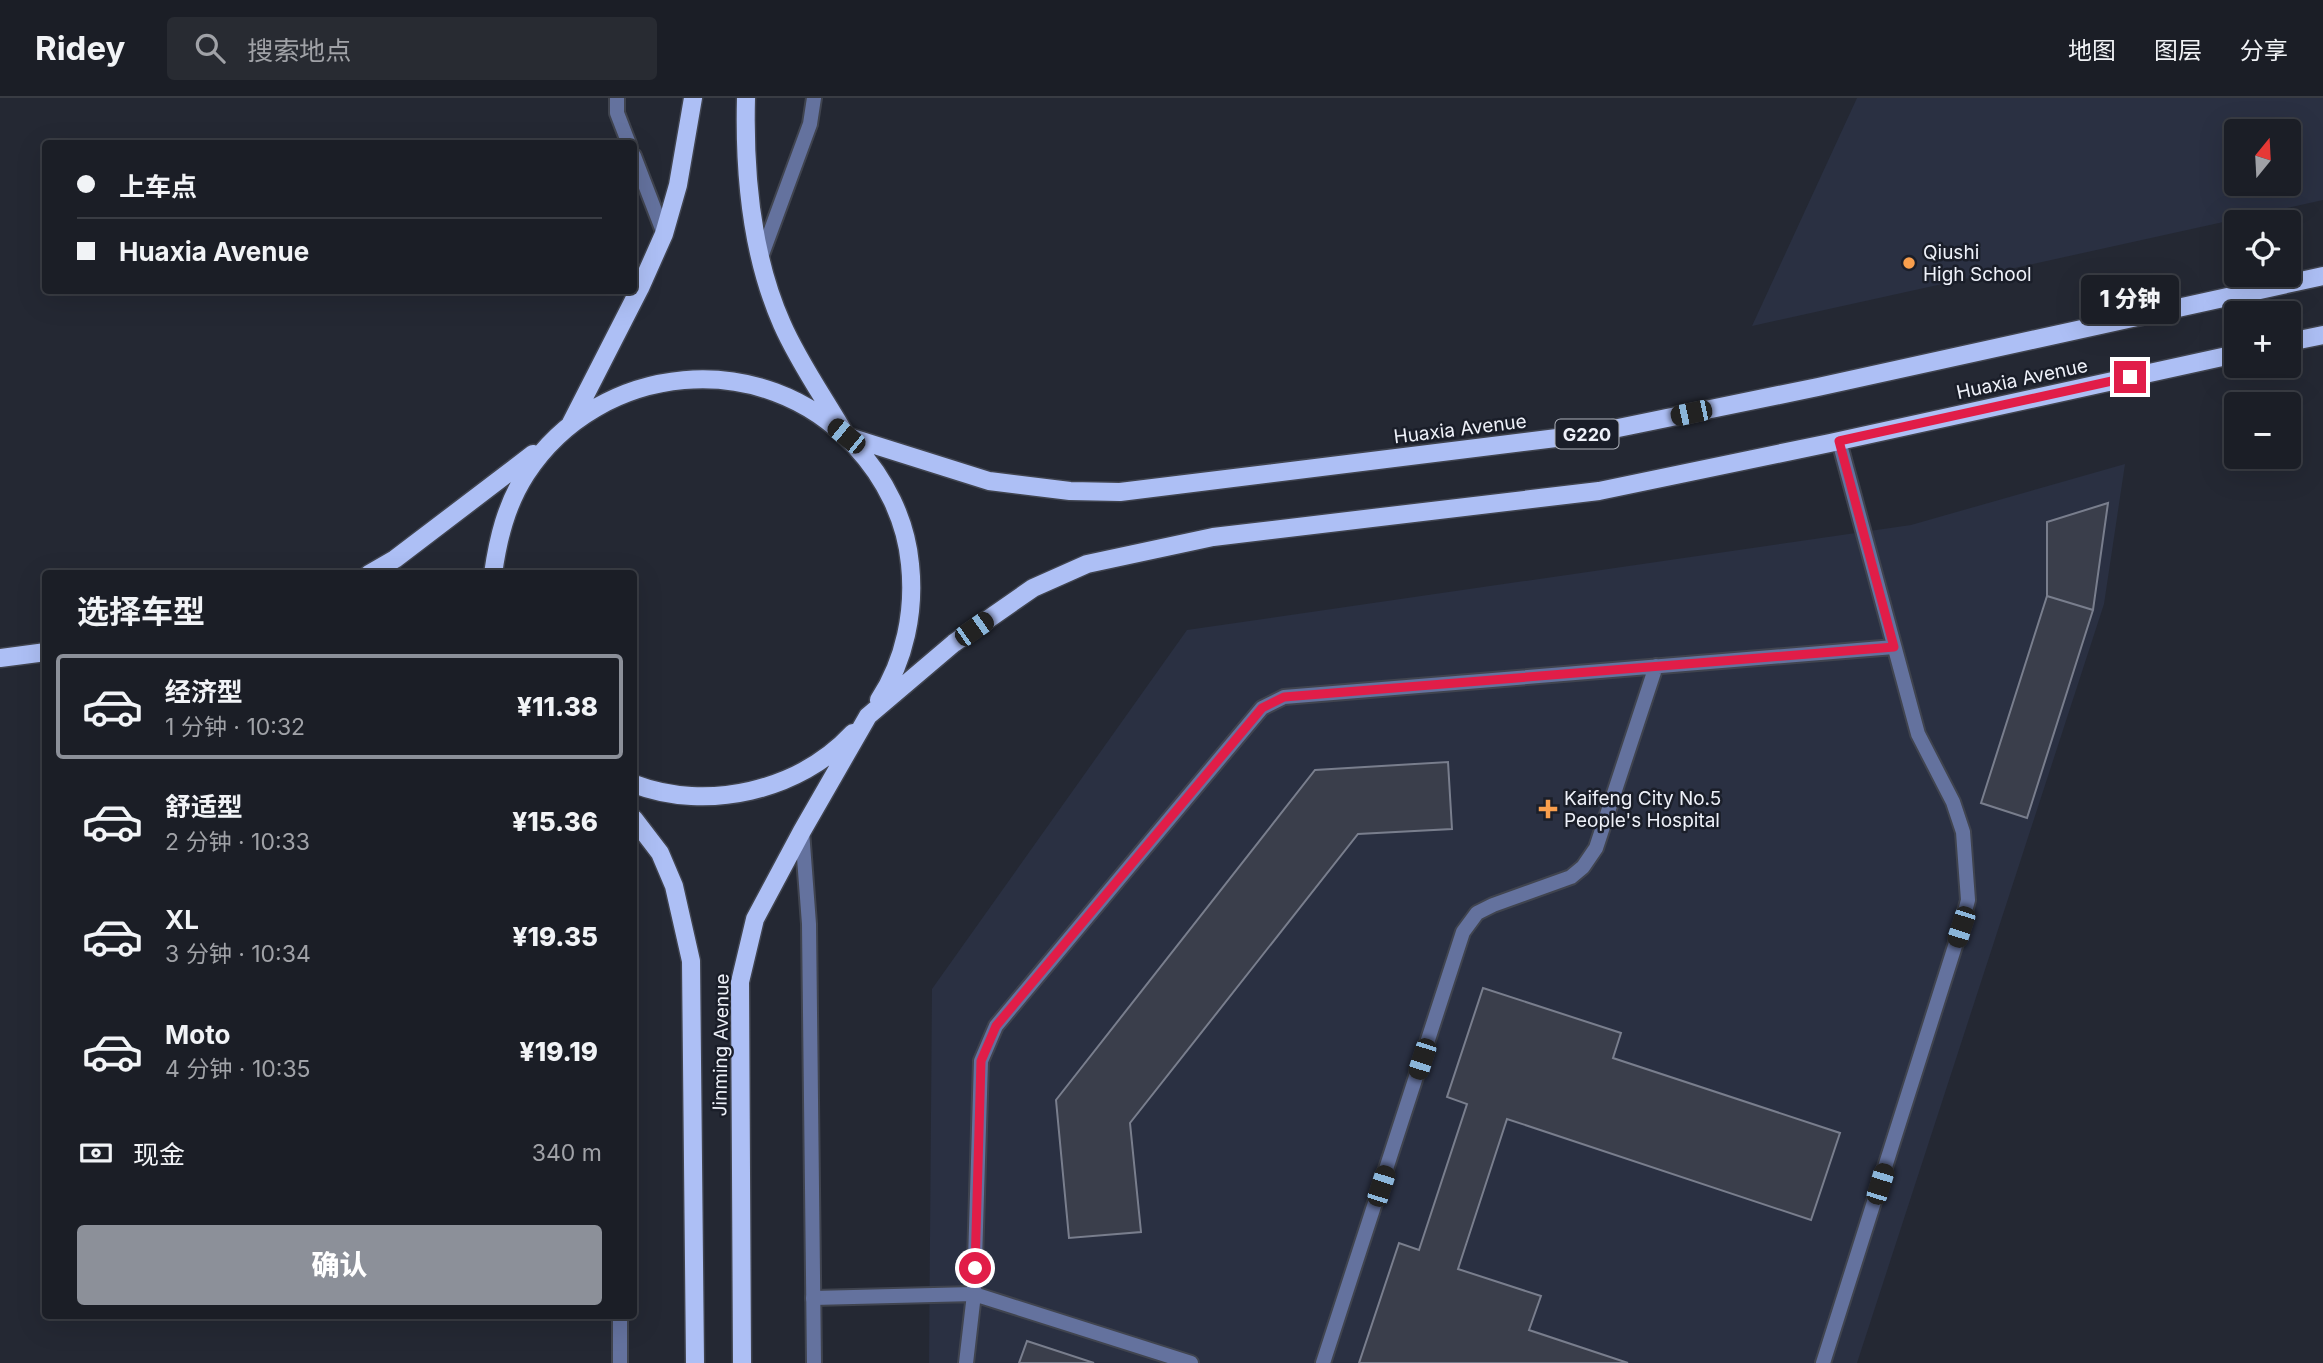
<!DOCTYPE html>
<html lang="zh">
<head>
<meta charset="utf-8">
<style>
	body { margin:0; font-family:Inter,"Noto Sans SC",sans-serif; background:#282b32; color:#f1f3f6; height:100vh; display:flex; flex-direction:column; font-size:26px; white-space:nowrap }
	* { box-sizing:border-box; margin:0 }
	p { font-size:23px; color:#a0a2a7 }
	.icon { flex:none; width:38px; height:38px; fill:none; stroke:currentColor; stroke-width:2; stroke-linecap:round; stroke-linejoin:round }
	.map { position:relative; flex:1; overflow:hidden }
	.drawer { position:absolute; left:42px; top:472px; width:595px; height:749px; display:flex; flex-direction:column; background:#1b1e26; border-radius:7px; box-shadow:0 7px 28px #0002,0 0 0 2px #393c43 }
	.drawer>* { flex:none }
	.guide { position:absolute; left:42px; top:42px; width:595px; height:154px; border-radius:7px; box-shadow:0 7px 28px #0002,0 0 0 2px #393c43; display:grid; align-content:center; height:154px; padding:0 35px; background:#1b1e26 }
	.needle { width:46px; rotate:18deg }
	.buttons { position:absolute; left:2224px; top:21px; display:grid; gap:14px }
	.buttons a { display:grid; place-items:center; width:77px; height:77px; border-radius:7px; background:#1b1e26; box-shadow:0 7px 28px #0002,0 0 0 2px #393c43; font-size:35px }
	.end { position:absolute; width:32px; height:32px; margin:-16px; border:9px solid #e11d48; background:#fff; box-shadow:0 0 0 4px #fff }
	.from { border-radius:50% }
	.bubble { position:absolute; height:49px; border-radius:7px; background:#1b1e26; box-shadow:0 7px 28px #0002,0 0 0 2px #393c43; font-size:23px; font-weight:800; line-height:49px; text-align:center }
	.car { position:absolute; width:21px; height:42px; margin:-21px -10px; border-radius:9px; box-shadow:0 0 5px 2px #0007; background:linear-gradient(#222 24%,#8ab4d8 0 40%,#222 0 76%,#8ab4d8 0 86%,#222 0) }
	.guide b { display:flex; align-items:center; gap:24px; height:66px; font-size:26px }
	.guide b+b { border-top:2px solid #393c43 }
	.guide i { width:18px; height:18px; background:#f1f3f6 }
	ul { padding:0; list-style:none }
	li { display:flex; align-items:center; gap:21px; height:105px; margin:0 14px 10px; padding:0 21px; border:4px solid transparent; border-radius:7px }
	li div { flex:1 }
	li b { display:block; font-size:26px }
	li em { font-style:normal; font-weight:800 }
	li.active { border-color:#8c9099 }
	li>.icon { width:63px; height:63px; stroke-width:1.5 }
	h2 { padding:0 35px; font-size:32px; line-height:84px }
	.pay { display:flex; align-items:center; gap:18px; height:77px; padding:0 35px; font-size:26px }
	.pay p { margin-inline-start:auto }
	.cta { display:flex; gap:14px; margin-top:auto; padding:14px 35px }
	.cta a { flex:1; height:80px; border-radius:7px; background:#8c9099; color:#fff; font-size:28px; font-weight:800; line-height:80px; text-align:center }
	header { display:flex; align-items:center; gap:42px; box-sizing:border-box; height:98px; padding:0 35px; background:#1b1e26; border-bottom:2px solid #393c43 }
	header strong { font-size:33px }
	nav { display:flex; gap:38px; margin-inline-start:auto; font-size:24px }
	.search { width:490px; height:63px; background:#282b32; display:flex; align-items:center; gap:18px; box-sizing:border-box; padding:0 24px; border-radius:7px; color:#a0a2a7; font-size:26px }
	.map>svg:first-child { display:block }
	.built { fill:#2a3042; fill-rule:evenodd }
	.building { fill:#3a3e4b; stroke:#797e8d; stroke-width:2 }
	.lines { fill:none; stroke-linecap:round; stroke-linejoin:round }
	.lane-casing { stroke:#40444f; stroke-width:18 }
	.street-casing { stroke:#40444f; stroke-width:18 }
	.primary-casing { stroke:#40444f; stroke-width:21 }
	.lane { stroke:#64729e; stroke-width:14 }
	.street { stroke:#64729e; stroke-width:14 }
	.primary { stroke:#adbff5; stroke-width:18 }
	.route { stroke:#e11d48; stroke-width:9 }
	.poi-dot { fill:#f99f4d; stroke:#1a1e29; stroke-width:2.5 }
	.labels { text-anchor:middle; dominant-baseline:central; stroke-width:5; stroke-linejoin:round; paint-order:stroke }
	.shield { fill:#1a1e29; stroke:#aeb2bb; stroke-width:2 }
	.shield-label { font-size:18px; font-weight:bold; fill:#eef1f9 }
	.poi-label { font-size:19px; fill:#eef1f9; stroke:#1a1e29; text-anchor:start }
	.street-label { font-size:19px; fill:#eef1f9; stroke:#1a1e29 }
</style>
</head>
<body>
<header>
<strong>Ridey</strong>
<div class="search"><svg class="icon" aria-label="search" viewBox="0 0 24 24"><circle cx="10" cy="10" r="6"/><path d="M15 15l6 6"/></svg>搜索地点</div>
<nav><a>地图</a><a>图层</a><a>分享</a></nav>
</header>
<div class="map">
<svg width="2323" height="1265" viewBox="0 0 2323 1265">
	<rect width="100%" height="100%" fill="#242833"/>
	<path class="built" d="M1857,0H2323V102L1752,228ZM2236,33H2289V86H2236Z
		M2125,366L2104,506L1857,1265H929L932,891L1187,532L1911,427Z"/>
	<path class="building" d="M2108,405L2093,512L2047,498V424Z
		M2047,498L2093,512L2027,720L1981,705Z
		M1448,664L1452,731L1358,736L1130,1025L1141,1134L1069,1140L1056,1002L1315,672Z
		M1483,890L1621,935L1613,960L1840,1035L1811,1122L1507,1021L1458,1171L1541,1198L1529,1232L1628,1265H1359L1399,1145L1419,1152L1467,1006L1447,999Z
		M1027,1243L1094,1265H1019Z"/>
	<g class="lines">
		<g class="lane-casing">
			<path id="lane" d="M813,1200L974,1196L981,963L996,928L1262,610L1284,599L1894,549
				M966,1265L974,1196L1191,1265
				M1323,1265L1463,834L1477,815L1493,807L1571,779L1583,769L1596,750L1656,568
				M1823,1265L1961,829L1968,802L1963,734L1953,704L1918,636L1839,343"/>
		</g>
		<g class="street-casing">
			<path id="street" d="M617,0V15L629,46
				M634,58L664,136
				M760,162L810,26L814,0
				M802,733L809,826L814,1265
				M620,1218V1265"/>
		</g>
		<g class="primary-casing">
			<path id="primary" d="M746,0C744,76 751,156 782,226C799,265 825,301 846,338L989,383L1070,393L1120,394L1589,336L1818,289L2323,178
				M2289,244L2323,237
				M571,325L640,190L664,136L678,87L693,0
				M369,476L395,461L533,356
				M493,476C498,441 506,407 526,376C600,263 763,248 855,348C885,380 906,422 910,466C915,513 905,562 879,602
				M0,560L46,554
				M634,686C707,714 799,693 853,635
				M634,721L660,755L674,788L691,863L695,1265
				M742,1265L740,884L755,821L802,733L868,618L954,545L1033,490L1087,466L1213,439L1599,393L1830,345L2236,256"/>
		</g>
		<use href="#lane" class="lane"/>
		<use href="#street" class="street"/>
		<use href="#primary" class="primary"/>
	</g>
	<g class="lines">
		<path class="route" d="M975,1170L981,963L996,928L1262,610L1284,599L1894,549L1839,343L2130,279"/>
	</g>
	<g class="poi-dot">
		<circle cx="1909" cy="165" r="7"/>
		<path d="M1544.5 700.5h7v7h7v7h-7v7h-7v-7h-7v-7h7z"/>
	</g>
	<g class="labels">
		<rect class="shield" x="1555.5" y="321.5" width="63" height="29" rx="5"/>
		<g class="shield-label">
			<text x="1587" y="336">G220</text>
		</g>
		<g class="poi-label">
			<text x="1923" y="154">Qiushi<tspan x="1923" dy="22">High School</tspan></text>
			<text x="1564" y="700">Kaifeng City No.5<tspan x="1564" dy="22">People's Hospital</tspan></text>
		</g>
		<g class="street-label">
			<text transform="translate(2022 281) rotate(-12)">Huaxia Avenue</text>
			<text transform="translate(1460 331) rotate(-7)">Huaxia Avenue</text>
			<text transform="translate(721 947) rotate(-89)">Jinming Avenue</text>
		</g>
	</g>
</svg>
<div class="buttons">
<a><svg class="needle" viewBox="-14 -14 28 28"><path d="M0-13l5 13h-10z" fill="#e53935"/><path d="M0 13l5-13h-10z" fill="#a0a2a7"/></svg></a>
<a><svg class="icon" aria-label="locate" viewBox="0 0 24 24"><circle cx="12" cy="12" r="6"/><path d="M12 2v4M12 18v4M2 12h4M18 12h4"/></svg></a>
<a>+</a>
<a>−</a>
</div>
<i class="end from" style="left:975px;top:1170px"></i>
<i class="end" style="left:2130px;top:279px"></i>
<div class="bubble" style="left:2081px;top:177px;width:98px">1 分钟</div>
<i class="car" style="left:1691px;top:315px;rotate:258deg"></i>
<i class="car" style="left:846px;top:338px;rotate:309deg"></i>
<i class="car" style="left:974px;top:531px;rotate:55deg"></i>
<i class="car" style="left:1961px;top:829px;rotate:198deg"></i>
<i class="car" style="left:1422px;top:961px;rotate:198deg"></i>
<i class="car" style="left:1880px;top:1086px;rotate:17deg"></i>
<i class="car" style="left:1381px;top:1088px;rotate:18deg"></i>
<div class="guide">
<b><i class="from"></i>上车点</b>
<b><i></i>Huaxia Avenue</b>
</div>
<section class="drawer">
<h2>选择车型</h2>
<ul>
<li class="active"><svg class="icon" aria-label="car" viewBox="0 0 24 24"><path d="M5 17H2v-5l4-1 3-4h7l3 4 3 1v5h-3M9 17h6M6 11h13"/><circle cx="7" cy="17" r="2"/><circle cx="17" cy="17" r="2"/></svg><div><b>经济型</b><p>1 分钟 · 10:32</p></div><em>¥11.38</em></li>
<li><svg class="icon" aria-label="car" viewBox="0 0 24 24"><path d="M5 17H2v-5l4-1 3-4h7l3 4 3 1v5h-3M9 17h6M6 11h13"/><circle cx="7" cy="17" r="2"/><circle cx="17" cy="17" r="2"/></svg><div><b>舒适型</b><p>2 分钟 · 10:33</p></div><em>¥15.36</em></li>
<li><svg class="icon" aria-label="car" viewBox="0 0 24 24"><path d="M5 17H2v-5l4-1 3-4h7l3 4 3 1v5h-3M9 17h6M6 11h13"/><circle cx="7" cy="17" r="2"/><circle cx="17" cy="17" r="2"/></svg><div><b>XL</b><p>3 分钟 · 10:34</p></div><em>¥19.35</em></li>
<li><svg class="icon" aria-label="car" viewBox="0 0 24 24"><path d="M5 17H2v-5l4-1 3-4h7l3 4 3 1v5h-3M9 17h6M6 11h13"/><circle cx="7" cy="17" r="2"/><circle cx="17" cy="17" r="2"/></svg><div><b>Moto</b><p>4 分钟 · 10:35</p></div><em>¥19.19</em></li>
</ul>
<div class="pay"><svg class="icon" aria-label="cash" viewBox="0 0 24 24"><path d="M3 7h18v10H3z"/><circle cx="12" cy="12" r="2"/></svg>现金<p>340 m</p></div>
<div class="cta"><a>确认</a></div>
</section>
</div>
</body>
</html>
